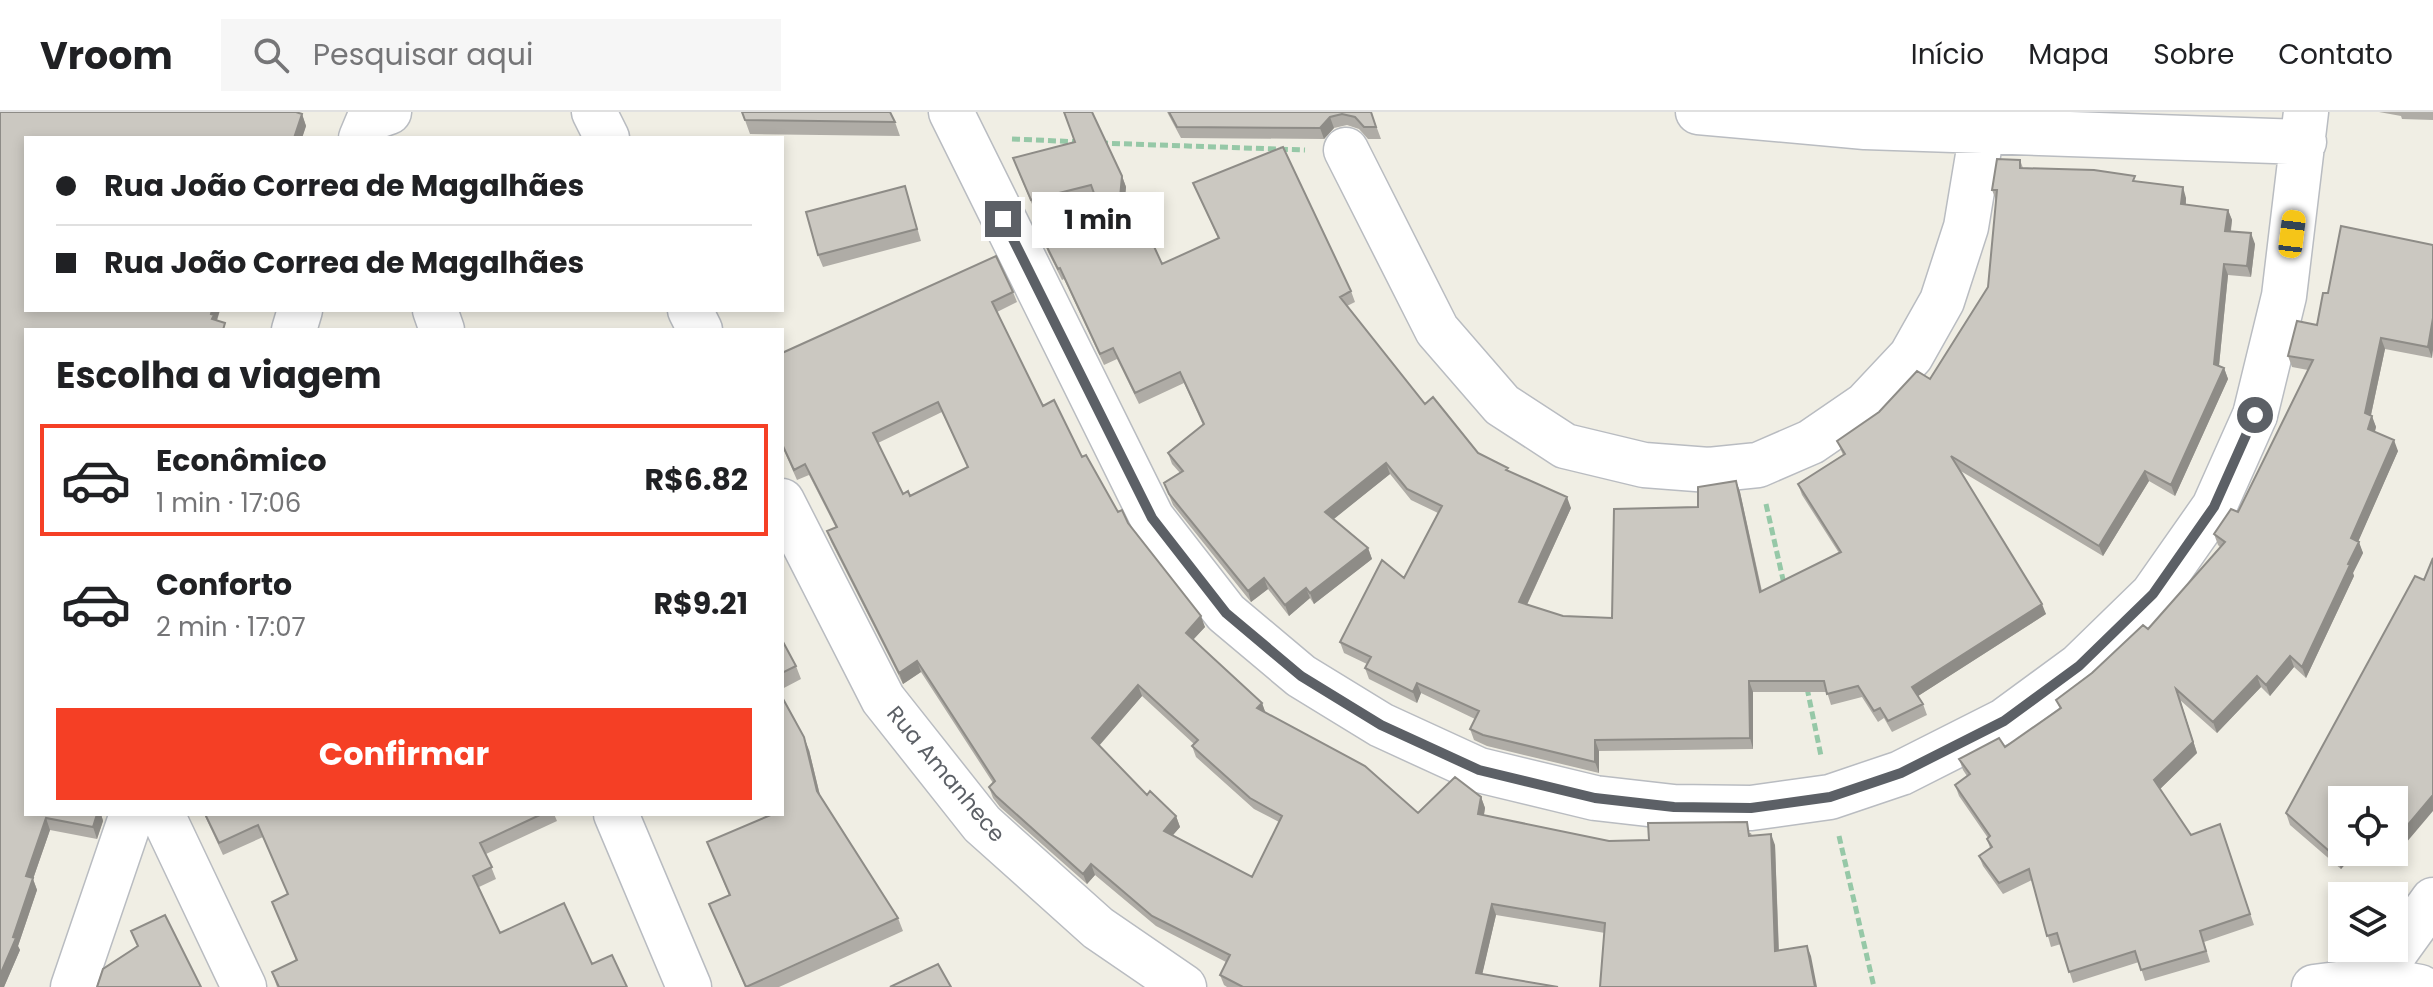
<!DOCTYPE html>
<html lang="pt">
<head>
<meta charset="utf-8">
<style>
	body { margin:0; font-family:Poppins,sans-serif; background:#f6f6f6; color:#202124; height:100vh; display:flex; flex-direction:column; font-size:30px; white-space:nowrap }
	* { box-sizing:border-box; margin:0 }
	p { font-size:26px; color:#757577 }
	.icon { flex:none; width:44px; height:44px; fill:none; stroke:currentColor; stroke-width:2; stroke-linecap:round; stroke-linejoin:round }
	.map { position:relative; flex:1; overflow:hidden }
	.details { position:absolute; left:24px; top:216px; width:760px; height:488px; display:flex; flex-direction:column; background:#fff; border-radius:0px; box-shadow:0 4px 12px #0003 }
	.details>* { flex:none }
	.banner { position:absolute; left:24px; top:24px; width:760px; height:176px; border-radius:0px; box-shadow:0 4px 12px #0003; display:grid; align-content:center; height:176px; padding:0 32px; background:#fff }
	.fabs { position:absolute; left:2328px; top:674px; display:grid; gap:16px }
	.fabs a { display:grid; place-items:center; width:80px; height:80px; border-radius:0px; background:#fff; box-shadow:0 4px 12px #0003; font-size:40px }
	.end { position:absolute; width:36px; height:36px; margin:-18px; border:10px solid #5c6066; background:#fff; box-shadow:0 0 0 4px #fff }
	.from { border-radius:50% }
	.bubble { position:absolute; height:56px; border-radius:0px; background:#fff; box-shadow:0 4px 12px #0003; font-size:26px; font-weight:700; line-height:56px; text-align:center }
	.car { position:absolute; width:24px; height:48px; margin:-24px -12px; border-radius:10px; box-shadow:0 0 6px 2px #0007; background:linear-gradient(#f5c518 24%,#345 0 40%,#f5c518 0 76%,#345 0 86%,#f5c518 0) }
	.banner b { display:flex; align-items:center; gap:28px; height:76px; font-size:30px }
	.banner b+b { border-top:2px solid #e0e0e0 }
	.banner i { width:20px; height:20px; background:#202124 }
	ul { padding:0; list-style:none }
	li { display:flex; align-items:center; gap:24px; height:112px; margin:0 16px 12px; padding:0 16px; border:4px solid transparent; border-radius:0px }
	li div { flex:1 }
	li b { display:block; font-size:30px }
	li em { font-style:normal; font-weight:700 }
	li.active { border-color:#f53f25 }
	li>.icon { width:72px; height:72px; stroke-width:1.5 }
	h2 { padding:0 32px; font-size:36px; line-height:96px }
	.primary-button { display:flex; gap:16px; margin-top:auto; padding:16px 32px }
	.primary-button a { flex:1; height:92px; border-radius:0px; background:#f53f25; color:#fff; font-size:32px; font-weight:700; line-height:92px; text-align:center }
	header { display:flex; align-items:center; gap:48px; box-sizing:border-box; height:112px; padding:0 40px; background:#fff; border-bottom:2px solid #e0e0e0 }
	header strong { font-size:38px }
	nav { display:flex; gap:44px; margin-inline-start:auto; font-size:28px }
	.search { width:560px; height:72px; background:#f6f6f6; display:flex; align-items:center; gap:20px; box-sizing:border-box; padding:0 28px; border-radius:0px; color:#757577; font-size:30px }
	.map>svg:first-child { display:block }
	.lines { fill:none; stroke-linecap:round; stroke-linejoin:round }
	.minor-casing { stroke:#b9bcc1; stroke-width:47 }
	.path { stroke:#96c8a7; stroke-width:5; stroke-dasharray:8 4; stroke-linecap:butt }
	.minor { stroke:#fff; stroke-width:44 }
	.wall { fill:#afaca6; fill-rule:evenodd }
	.shaded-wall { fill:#8e8c87 }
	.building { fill:#cbc8c1; stroke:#8e8c87; stroke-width:2; fill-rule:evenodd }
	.route { stroke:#5c6066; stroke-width:10 }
	.labels { text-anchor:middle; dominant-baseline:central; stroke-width:6; stroke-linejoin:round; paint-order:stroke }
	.street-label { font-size:22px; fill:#5c6066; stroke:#fff }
</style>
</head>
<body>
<header>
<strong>Vroom</strong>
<div class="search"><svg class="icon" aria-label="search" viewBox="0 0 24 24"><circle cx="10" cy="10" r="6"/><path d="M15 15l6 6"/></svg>Pesquisar aqui</div>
<nav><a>Início</a><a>Mapa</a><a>Sobre</a><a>Contato</a></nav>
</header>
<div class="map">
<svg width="2433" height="875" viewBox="0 0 2433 875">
	<rect width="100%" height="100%" fill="#f0eee4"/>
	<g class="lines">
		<g class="minor-casing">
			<path id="minor" d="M594,0L607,26
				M951,0L1152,406L1226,501L1301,564L1381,613L1479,658L1595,686L1674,695L1751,696L1830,685L1901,661L2004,609L2079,554L2153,482L2214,395L2255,303L2284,184L2306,0
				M1698,0L1865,15L2304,30
				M361,26L369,7L389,0
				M1346,38L1437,218L1502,293L1565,334L1644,353L1709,358L1758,353L1811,330L1865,293L1911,244L1942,189L1966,115L1982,19
				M435,198L442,218
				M690,198L700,218
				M294,218L300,198
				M782,389L883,587L982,712L1098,816L1184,875
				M162,702L244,875
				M616,702L689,875
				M2376,867L2433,788
				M73,875L132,702
				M2314,875L2376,867L2420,875"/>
		</g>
		<path class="path" d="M1012,27L1082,30
			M1100,31L1305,38
			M1766,392L1784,472
			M1807,576L1821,644
			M1839,724L1874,875"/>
		<use href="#minor" class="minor"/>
	</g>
	<path class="wall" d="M0,0L302,2L306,14L302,26H26V198H220L217,209L26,218V702H101L103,709L97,727L50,718L33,767L37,778L18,834L20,838L4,875H0Z
		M742,0L895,10L900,24L750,22Z
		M1167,0H1371L1381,27H1368L1359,17L1347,13L1334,16L1324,27L1181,26Z
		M2379,0H2433V8L2402,7L2401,4Z
		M2020,48L2023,56L2137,70L2186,86V93L2228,98L2232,108L2231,119L2255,132L2251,165L2228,163L2219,254L2224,256L2228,267L2175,384L2149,369L2103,444L1959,358L2046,502L1918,584L1923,592L1927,603L1892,620L1884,606L1878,610L1862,585L1831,593L1827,580H1753V637L1599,639V661L1487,634L1474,628L1470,617L1475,607L1421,581L1417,591L1369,567L1365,556L1367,552L1344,541L1340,530L1404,466L1438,401L1411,388L1390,362L1333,407L1368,436L1372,447L1314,492L1310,486L1289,504L1268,477L1251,490L1173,393L1164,371L1180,361L1172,352L1168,341L1203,313L1184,271L1139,292L1117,247L1104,253L1064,167L1062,168L1048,140L1044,129L1099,95L1094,83L1035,99L1017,57L1122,64L1126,75L1122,113L1124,116L1162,152L1218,126L1193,71L1351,179L1355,190L1347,194L1425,292L1478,341L1571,396L1527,493L1563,504L1612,506L1698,395L1736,369L1740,380L1762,479L1839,441L1802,383L1798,372L1843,343L1837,329L1930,267L1988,175L1996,88L1992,78Z
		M905,74L921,129L823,155L818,143Z
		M2433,133L2432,246L2385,237L2371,303L2376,315L2375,320L2398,339L2358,429L2363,441L2353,461L2354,464L2306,566L2294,555L2270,584L2261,575L2217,621L2180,588L2197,641L2160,677L2191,723L2220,712L2254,813L2204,830L2210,850L2145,869L2139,850L2073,871L2061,832L2051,835L2032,768L2003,782L1983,754L1979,744L1990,736L1987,727L1988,726L1959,684L1955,673L1967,664L1963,658L1959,647L2005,635L2060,597L2056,588L2148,517L2220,435L2218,433L2214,422L2238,400L2308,258L2292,255L2288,244L2317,213L2328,181Z
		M1013,180L1017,190L997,200L1043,294L1082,345L1118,400L1128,411L1205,515L1193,528L1262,591L1265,600L1418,701L1481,685L1485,696L1484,703L1609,729L1649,728L1751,721L1752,724L1775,733L1779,838L1811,844L1605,821L1496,803L1482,862L1558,875H1227L1224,873L1220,863L1226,850L1156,814L1095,763L1087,772L1000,695L993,686L989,675L993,671L921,560L903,572L831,430L827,419L836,416L809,363L797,368L782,334V241ZM942,300L968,355L910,384L903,382L878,331ZM1142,584L1194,632L1192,634L1196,645L1254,697L1279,710L1252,765L1172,724L1180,715L1176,704L1147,683L1099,634Z
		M2415,464L2400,738L2394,733V688H2342V740H2356L2341,757L2290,713L2286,701Z
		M782,528L796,554L801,567L782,577Z
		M809,638L820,683L898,806L903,819L779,875H745L709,792L729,783L707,730L771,703V702H782Z
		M204,702H554L557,709L486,742L496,767L479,775L500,821L592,852L627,875H277L272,860L296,848L272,790L288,783L263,725L223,743Z"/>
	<path class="shaded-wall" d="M302,2L306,14L302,26H294Z
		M1330,5L1334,16L1324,27L1320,16Z
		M1122,64L1126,75L1122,118L1118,107Z
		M2183,75L2186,86L2185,103L2181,92Z
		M2228,98L2232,108L2229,130L2225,119Z
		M2251,121L2255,132L2251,165L2247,154Z
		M2224,152L2228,163L2218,263L2214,252Z
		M212,198H220L216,210L212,207Z
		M2433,206V238L2432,246L2428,235Z
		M2381,226L2385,237L2369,312L2365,301Z
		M2224,256L2228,267L2175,384L2171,373Z
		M2372,304L2376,315L2372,328L2368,317Z
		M2394,328L2398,339L2355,437L2351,426Z
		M1386,351L1390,362L1329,411L1325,400Z
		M2145,359L2149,369L2103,444L2099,434Z
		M1736,369L1740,380L1764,491L1760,480Z
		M1567,385L1571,396L1523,501L1519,490Z
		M2359,430L2363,441L2353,461L2354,464L2306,566L2302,555L2348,452Z
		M1368,436L1372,447L1314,492L1310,481Z
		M1264,466L1268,477L1251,490L1248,479Z
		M1306,476L1310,486L1289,504L1285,493Z
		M2042,492L2046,502L1915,586L1912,575Z
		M1201,504L1205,515L1189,532L1186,521Z
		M2290,544L2294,555L2270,584L2266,573Z
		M917,549L921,560L903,572L899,561Z
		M2257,564L2261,575L2217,621L2213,610Z
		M1749,569L1753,580V637L1750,626Z
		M1417,571L1421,581L1417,591L1413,580Z
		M1138,573L1142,584L1096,637L1092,626Z
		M2180,588L2197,641L2158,679L2154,668Z
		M1262,591L1266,602L1257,596Z
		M804,625L809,638L822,692L817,679Z
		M1595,628L1599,639V661L1595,650Z
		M2433,683V699L2400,738L2396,727Z
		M1481,685L1485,696L1482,713L1478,702Z
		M97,702H101L103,709L97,727L93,715Z
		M1176,704L1180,715L1167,730L1164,719Z
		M46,706L50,718L33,767L37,778L18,834L20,838L4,875H0V863L26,764Z
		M1771,722L1775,733L1779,850L1775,839Z
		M2342,740H2356L2341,757L2337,746Z
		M1091,752L1095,763L1087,772L1083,762Z
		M1492,792L1496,803L1480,872L1476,861Z
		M1807,834L1811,844L1817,875H1815Z"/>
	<path class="building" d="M0,0H296L302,2L294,26H26V198H212L211,202L214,203L212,207L225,211L223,218H26V702H97L93,715L46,706L26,764L33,766L13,825L16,826L0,863Z
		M742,0H890L895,10L745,8Z
		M1064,0H1092L1122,64L1118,107H1120L1124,116L1142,108L1162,152L1219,126L1193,71L1283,35L1351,179L1340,185L1425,292L1433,285L1478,341L1508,356L1506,358L1567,385L1519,490L1563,504L1612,506L1614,397L1698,395V375L1736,369L1760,480L1841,440L1798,372L1845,342L1837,329L1879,300L1917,259L1930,267L1988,175L1997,78H1992L1997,47L2020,48V56L2094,58L2135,64L2133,69L2183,75L2181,92L2228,98L2225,119L2251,121L2247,154L2224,152L2214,252L2224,256L2171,373L2145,359L2099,434L1951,344L2042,492L1912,575L1923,592L1888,609L1880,596L1874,599L1858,574L1827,582L1824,569H1749L1750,626L1595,628V650L1483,623L1470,617L1479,599L1417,571L1413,580L1365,556L1371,545L1340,530L1382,448L1404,466L1442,394L1407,377L1386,351L1325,400L1368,436L1310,481L1306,476L1285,493L1264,466L1248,479L1169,382L1164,371L1183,359L1168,341L1204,312L1180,260L1135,281L1113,236L1100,242L1060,156L1058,157L1044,129L1048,128L1044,120L1099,95L1091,73L1031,88L1013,46L1075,30Z
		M1169,0H1371L1376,15H1364L1355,5L1342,2L1330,5L1320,16L1177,15Z
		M905,74L917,117L818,143L806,100Z
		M2341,114L2433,133V206L2428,235L2381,226L2365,301L2372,304L2368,317L2394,328L2351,426L2359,430L2348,452L2350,453L2302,555L2290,544L2266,573L2257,564L2213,610L2176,577L2193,630L2154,668L2191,723L2220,712L2250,802L2200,819L2206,839L2141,858L2135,839L2069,860L2057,821L2047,824L2029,757L1999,771L1979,744L1992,735L1987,727L1990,724L1955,673L1970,662L1959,647L1999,626L2005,635L2061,596L2056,588L2092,561L2143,513L2148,517L2225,430L2214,422L2231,397L2238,400L2313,248L2288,244L2297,209L2317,213L2323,181H2328Z
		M996,144L1013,180L992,190L1043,294L1054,288L1082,345L1086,343L1118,400L1122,398L1128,411L1201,504L1186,521L1262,591L1257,596L1365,654L1418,701L1455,665L1481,685L1478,702L1609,729L1649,728L1648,711L1747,710L1749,724L1771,722L1775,839L1807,834L1815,875H1600L1605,811L1492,792L1476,861L1558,875H1243L1220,863L1230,843L1152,804L1091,752L1083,762L996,684L989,675L995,669L917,549L899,561L827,419L837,415L805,352L794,358L782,332V241ZM938,290L968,355L910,384L908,379L903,382L873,321ZM1138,573L1198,628L1192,634L1250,686L1282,704L1252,765L1164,719L1176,704L1150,679L1147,683L1092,626Z
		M2433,446V683L2396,727L2394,725V688H2342V740L2337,746L2286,701L2415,464L2424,468Z
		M782,528L796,554L782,561Z
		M782,585L804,625L817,679L898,806L746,875L709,792L730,783L707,730L773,702H782Z
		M205,702H542L480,731L492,755L473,764L500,821L564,791L592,852L612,843L627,875H279L272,860L297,848L272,790L288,782L258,713L219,731Z
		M165,803L201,875H97L103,857L138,834L131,819Z
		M938,852L951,875H890Z"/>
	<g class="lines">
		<path class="route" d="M1003,107L1152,406L1226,501L1301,564L1381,613L1479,658L1595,686L1674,695L1751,696L1830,685L1901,661L2004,609L2079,554L2153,482L2214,395L2255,303"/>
	</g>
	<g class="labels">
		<g class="street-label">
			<text transform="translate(946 662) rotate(50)">Rua Amanhece</text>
		</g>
	</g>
</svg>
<div class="fabs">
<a><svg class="icon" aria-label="locate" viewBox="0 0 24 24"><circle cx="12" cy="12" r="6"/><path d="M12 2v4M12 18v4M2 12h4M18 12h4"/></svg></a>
<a><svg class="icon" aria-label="layers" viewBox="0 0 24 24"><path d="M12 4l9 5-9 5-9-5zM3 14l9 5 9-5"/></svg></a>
</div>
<i class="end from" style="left:2255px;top:303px"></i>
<i class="end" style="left:1003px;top:107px"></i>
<div class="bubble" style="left:1032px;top:80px;width:132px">1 min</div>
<i class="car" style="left:2292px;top:122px;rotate:7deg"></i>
<div class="banner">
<b><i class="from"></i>Rua João Correa de Magalhães</b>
<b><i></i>Rua João Correa de Magalhães</b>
</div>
<section class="details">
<h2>Escolha a viagem</h2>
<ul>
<li class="active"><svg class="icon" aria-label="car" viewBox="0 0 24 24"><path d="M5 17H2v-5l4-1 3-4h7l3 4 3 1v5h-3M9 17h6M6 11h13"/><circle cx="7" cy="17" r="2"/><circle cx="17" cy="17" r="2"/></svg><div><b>Econômico</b><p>1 min · 17:06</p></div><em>R$6.82</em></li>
<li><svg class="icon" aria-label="car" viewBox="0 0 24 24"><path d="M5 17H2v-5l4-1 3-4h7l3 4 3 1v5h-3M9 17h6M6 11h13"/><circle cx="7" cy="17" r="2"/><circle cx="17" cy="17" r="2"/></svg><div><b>Conforto</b><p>2 min · 17:07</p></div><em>R$9.21</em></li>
</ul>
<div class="primary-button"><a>Confirmar</a></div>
</section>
</div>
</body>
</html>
